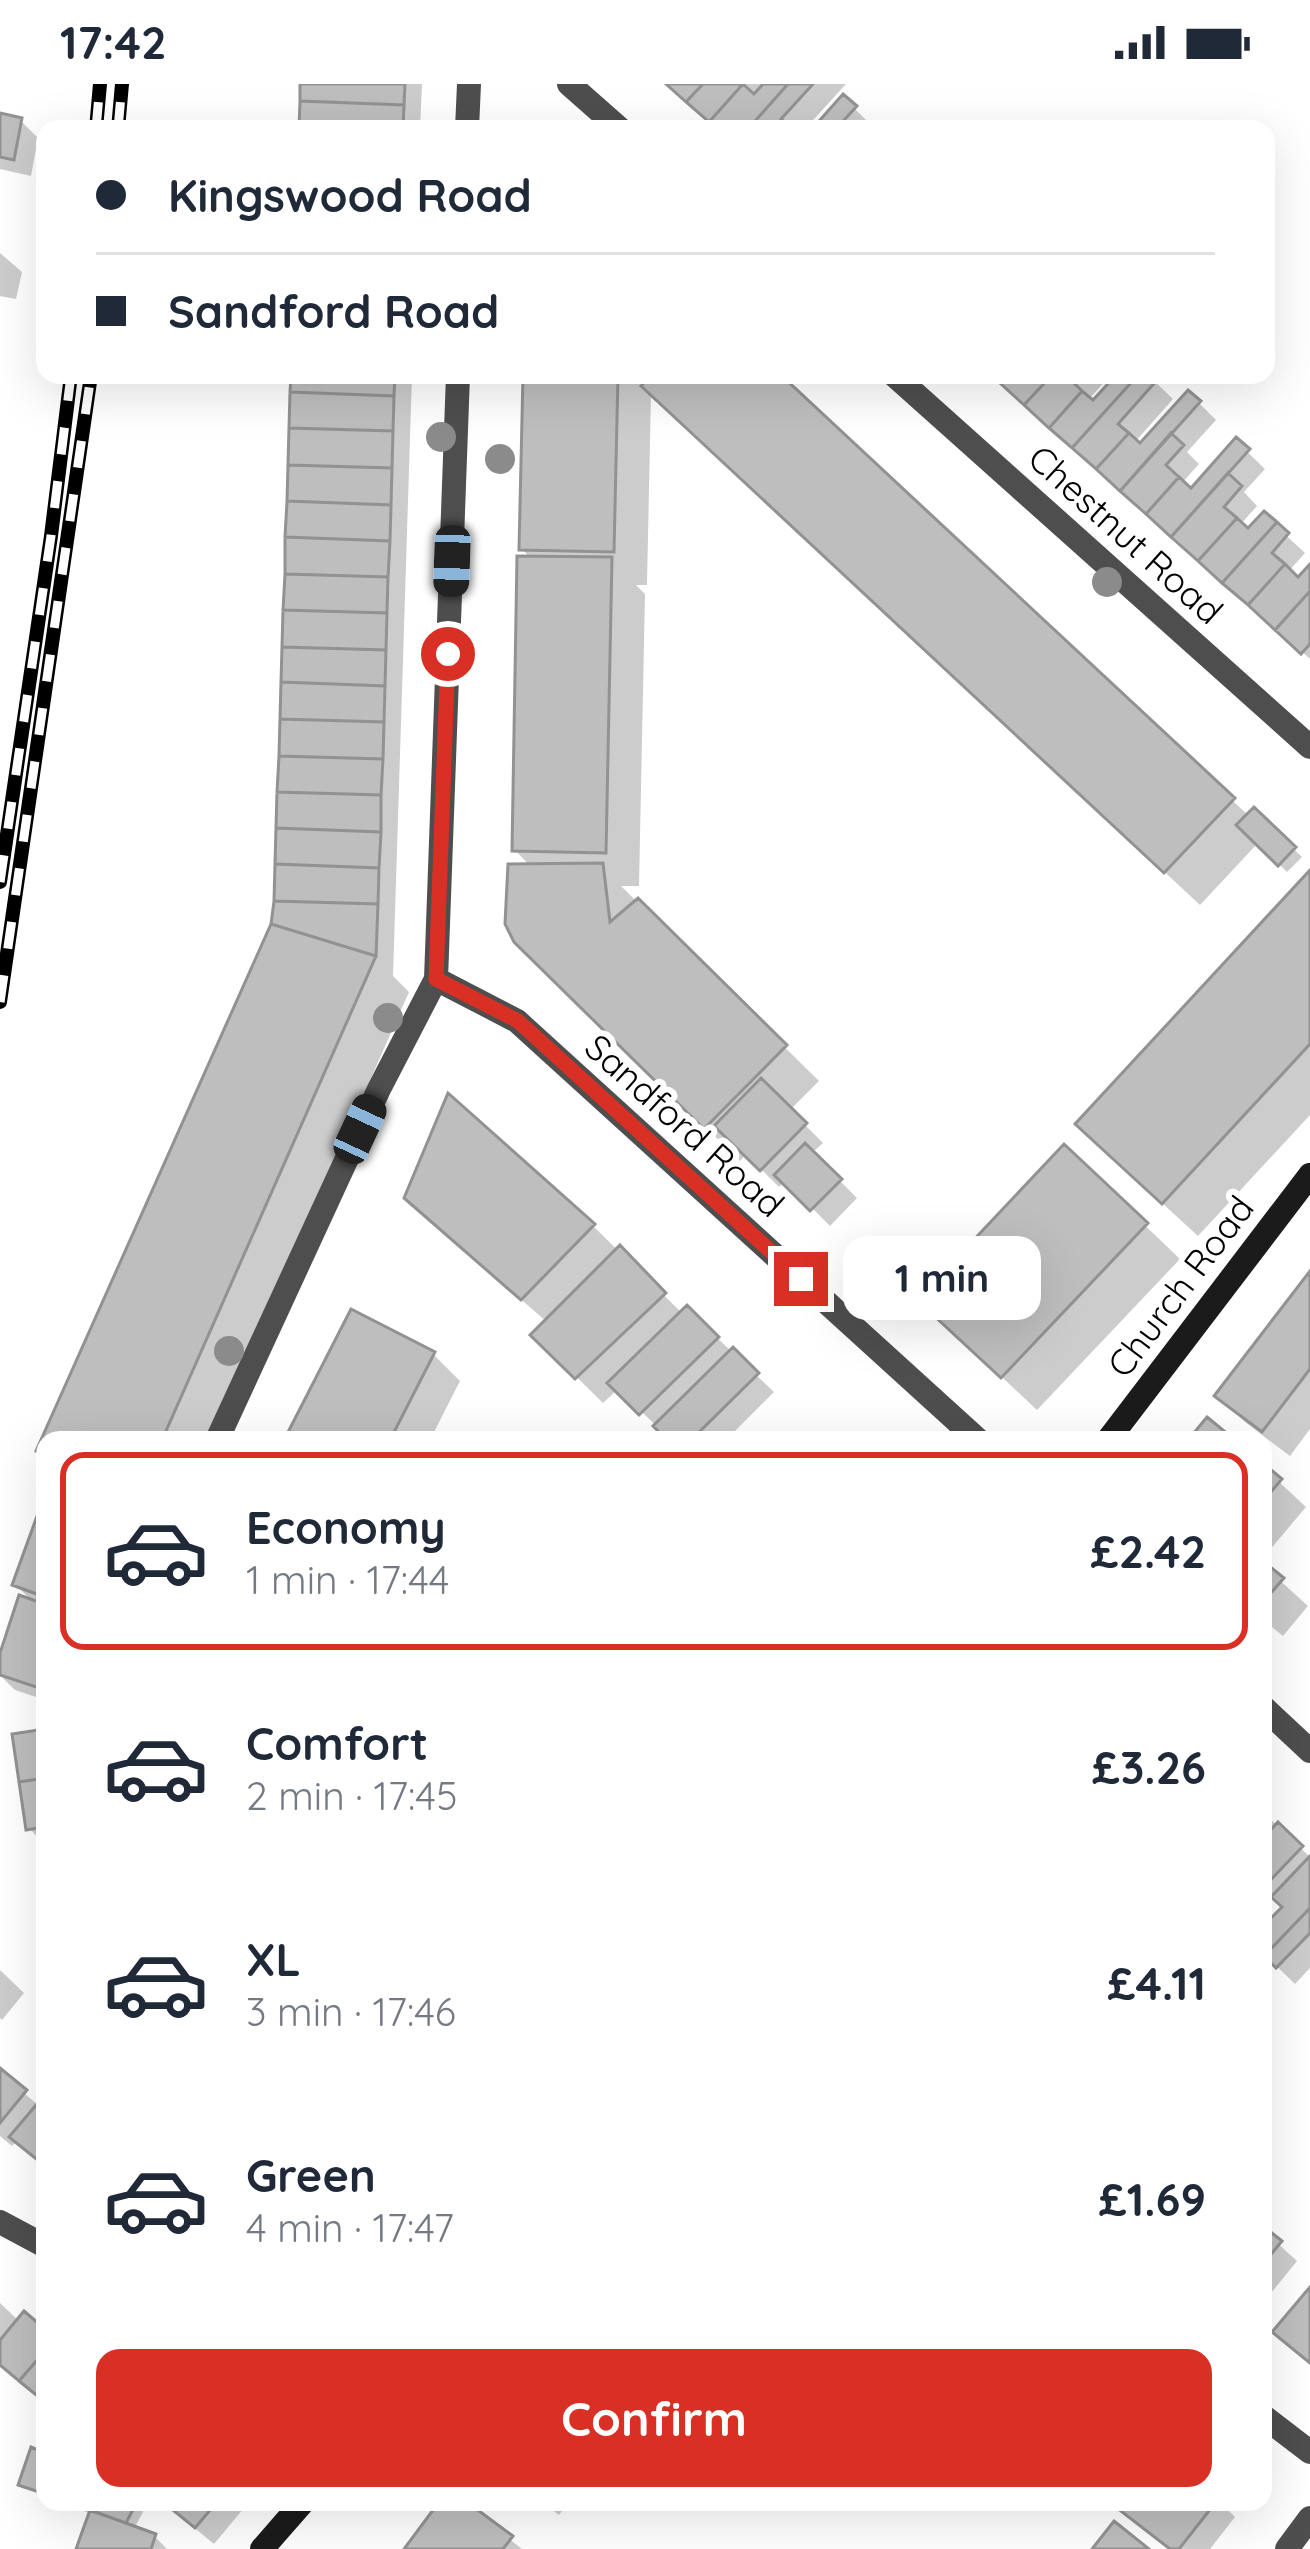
<!DOCTYPE html>
<html lang="en">
<head>
<meta charset="utf-8">
<style>
	body { margin:0; font-family:Quicksand,sans-serif; background:#f2f2f3; color:#1f2937; height:100vh; display:flex; flex-direction:column; font-size:45px; white-space:nowrap }
	* { box-sizing:border-box; margin:0 }
	p { font-size:39px; color:#747a83 }
	.icon { flex:none; width:66px; height:66px; fill:none; stroke:currentColor; stroke-width:2; stroke-linecap:round; stroke-linejoin:round }
	.map { position:relative; flex:1; overflow:hidden }
	.details { position:absolute; left:36px; top:1347px; width:1236px; height:1080px; display:flex; flex-direction:column; background:#fff; border-radius:24px; box-shadow:0 12px 48px #0002 }
	.details>* { flex:none }
	.top-card { position:absolute; left:36px; top:36px; width:1239px; height:264px; border-radius:24px; box-shadow:0 12px 48px #0002; display:grid; align-content:center; height:264px; padding:0 60px; background:#fff }
	.end { position:absolute; width:54px; height:54px; margin:-27px; border:15px solid #d93025; background:#fff; box-shadow:0 0 0 6px #fff }
	.from { border-radius:50% }
	.bubble { position:absolute; height:84px; border-radius:24px; background:#fff; box-shadow:0 12px 48px #0002; font-size:39px; font-weight:800; line-height:84px; text-align:center }
	.car { position:absolute; width:36px; height:72px; margin:-36px -18px; border-radius:15px; box-shadow:0 0 9px 3px #0007; background:linear-gradient(#222 24%,#8ab4d8 0 40%,#222 0 76%,#8ab4d8 0 86%,#222 0) }
	.top-card b { display:flex; align-items:center; gap:42px; height:114px; font-size:45px }
	.top-card b+b { border-top:3px solid #e0e1e3 }
	.top-card i { width:30px; height:30px; background:#1f2937 }
	ul { padding:21px 0 0; list-style:none }
	li { display:flex; align-items:center; gap:36px; height:198px; margin:0 24px 18px; padding:0 36px; border:6px solid transparent; border-radius:24px }
	li div { flex:1 }
	li b { display:block; font-size:45px }
	li em { font-style:normal; font-weight:800 }
	li.selected { border-color:#d93025 }
	li>.icon { width:108px; height:108px; stroke-width:1.5 }
	.primary-button { display:flex; gap:24px; margin-top:auto; padding:24px 60px }
	.primary-button a { flex:1; height:138px; border-radius:24px; background:#d93025; color:#fff; font-size:48px; font-weight:800; line-height:138px; text-align:center }
	.status { display:flex; justify-content:space-between; align-items:center; height:84px; padding:0 60px; background:#fff; direction:ltr }
	.status svg { height:33px; fill:currentColor }
	.map>svg:first-child { display:block }
	.shadow { fill:#0003 }
	.building { fill:#bebebe; stroke:#929292; stroke-width:3 }
	.lines { fill:none; stroke-linecap:round; stroke-linejoin:round }
	.street { stroke:#4e4e4e; stroke-width:24 }
	.secondary { stroke:#1b1b1b; stroke-width:24 }
	.rail-casing { stroke:#000; stroke-width:14 }
	.rail { stroke:#fff; stroke-width:9; stroke-dasharray:27; stroke-linecap:butt }
	.tree { fill:#8b8b8b }
	.route { stroke:#d93025; stroke-width:15 }
	.labels { text-anchor:middle; dominant-baseline:central; stroke-width:12; stroke-linejoin:round; paint-order:stroke }
	.street-label { font-size:36px; fill:#000; stroke:#fff }
</style>
</head>
<body>
<div class="status"><b>17:42</b><svg viewBox="0 0 49 12"><path d="M0 12V9h3v3zM5 12V6h3v6zM10 12V3h3v9zM15 12V0h3v12zM26 1h20v11H26zM47 4h2v5h-2z"/></svg></div>
<div class="map">
<svg width="1310" height="2465" viewBox="0 0 1310 2465">
	<rect width="100%" height="100%" fill="#fff"/>
	<path class="shadow" d="M303,0H422L420,45H301Z
		M669,0H846L805,45H719Z
		M844,14L872,42L869,45H816Z
		M0,32L20,36L38,54L31,92L0,85Z
		M0,169L22,188L16,215L0,212Z
		M293,291H412L393,892L409,908L211,1356H45V1371L39,1366L274,840Z
		M526,291H776L1249,732L1254,727L1302,773L1287,788L1258,759L1200,821L651,309L647,501H636L645,510L639,802H621L819,997L790,1026L823,1059L812,1069L857,1114L830,1142L785,1097L779,1103L746,1070L740,1077L516,856L531,783L515,766L531,475L522,465Z
		M993,291H1111L1088,316L1093,320L1120,291H1148L1173,315L1135,358L1140,363L1199,319L1216,336L1187,368L1199,380L1182,399L1191,408L1237,358L1265,385L1244,408L1257,422L1240,441L1248,448L1264,431L1305,469L1288,488L1299,497L1310,484V575Z
		M1310,791V1031L1198,1152L1113,1074Z
		M1064,1064L1180,1175L1037,1326L956,1250Z
		M434,1140L593,1142L682,1229L687,1225L774,1308L726,1356H671L618,1305L603,1319L534,1251L547,1238Z
		M1310,1192V1345L1290,1372L1245,1338L1218,1311Z
		M433,1270L460,1297L430,1356H288Z
		M1263,1383L1306,1423L1263,1474Z
		M45,1419V1616L15,1606L0,1591V1579L34,1519L15,1500Z
		M1263,1481L1308,1522L1283,1552L1263,1536Z
		M45,1648V1761L29,1744Z
		M1263,1728L1310,1773V1884L1295,1900L1263,1869V1847L1285,1823L1270,1807L1263,1814Z
		M0,1886L24,1909L2,1936L0,1934Z
		M0,1988L39,2022L45,2020V2082L17,2057L12,2062L0,2052Z
		M1263,2146L1297,2177L1263,2219Z
		M0,2219L19,2237L45,2249V2317L0,2279Z
		M58,2418H134L143,2428L134,2445L154,2452L167,2465H79L92,2430Z
		M163,2418H249L214,2460Z
		M443,2418H462L522,2465H408Z
		M541,2418H568L559,2431Z
		M1126,2418H1220L1235,2433L1210,2465H1170L1121,2424Z"/>
	<path class="building" d="M300,0H405L404,21L300,17Z
		M666,0H703L686,18Z
		M703,0H743L709,38L686,18Z
		M743,0L754,10L763,0H788L748,45H716L709,38Z
		M788,0H813L781,35L793,45H748Z
		M843,10L857,22L836,45H812Z
		M300,17L404,21L403,45H299Z
		M0,29L22,34L14,76L0,73Z
		M291,291H395L394,312L290,308Z
		M523,291H618L614,468L519,466Z
		M651,291H781L1235,714L1164,789L641,302Z
		M1010,291H1052L1024,321L1001,300Z
		M1052,291H1077L1072,297L1082,307L1049,344L1024,321Z
		M1116,291H1138L1072,364L1049,344L1082,307L1093,316Z
		M1138,291H1152L1157,296L1118,340L1129,349L1096,385L1072,364Z
		M1188,306L1201,317L1120,407L1096,385L1129,349L1140,359Z
		M290,308L394,312L393,347L289,344Z
		M289,344L393,347L392,384L288,381Z
		M1171,349L1184,361L1166,381L1179,393L1146,430L1120,407Z
		M1236,353L1250,365L1171,453L1146,430L1179,393L1191,404Z
		M288,381L392,384L391,421L287,417Z
		M1228,389L1242,402L1224,423L1237,434L1198,477L1171,453Z
		M287,417L391,421L390,457L285,453Z
		M1264,427L1277,438L1222,499L1198,477L1237,434L1248,444Z
		M1277,438L1289,449L1272,469L1285,480L1248,521L1222,499Z
		M285,453L390,457L388,493L285,490Z
		M517,472L612,473L606,769L512,767Z
		M1285,480L1298,493L1310,480V507L1275,546L1248,521Z
		M285,490L388,493L387,529L283,526Z
		M1310,507V560L1301,570L1275,546Z
		M283,526L387,529L386,566L282,563Z
		M282,563L386,566L385,602L281,598Z
		M281,598L385,602L384,638L280,635Z
		M280,635L384,638L383,675L279,672Z
		M279,672L383,675L381,711L277,708Z
		M277,708L381,711V748L276,744Z
		M1254,723L1296,763L1278,782L1236,741Z
		M276,744L381,748L379,784L275,780Z
		M603,779L610,838L638,814L787,961L704,1045L514,858L505,840L508,780Z
		M275,780L379,784L378,820L274,817Z
		M1310,786V960L1162,1120L1075,1040Z
		M274,817L378,820L376,872L271,840Z
		M271,840L376,872L162,1356H45V1370L36,1367Z
		M761,994L807,1039L760,1087L714,1042Z
		M448,1009L595,1140L521,1216L404,1114Z
		M805,1059L842,1095L810,1127L774,1091Z
		M1064,1060L1148,1139L1001,1294L917,1216Z
		M620,1161L666,1209L575,1295L530,1251Z
		M1310,1187V1285L1262,1348L1214,1312Z
		M687,1221L719,1253L639,1331L607,1299Z
		M351,1225L435,1268L390,1356H284Z
		M733,1263L759,1289L691,1356H667L653,1342Z
		M1207,1333L1235,1356H1188Z
		M1263,1379L1282,1395L1263,1417Z
		M45,1410V1513L12,1501Z
		M1263,1477L1284,1494L1263,1518Z
		M19,1511L45,1520V1606L0,1591V1569Z
		M45,1645V1694L19,1698L12,1650Z
		M45,1694V1743L26,1746L19,1698Z
		M1278,1738L1303,1762L1264,1803L1263,1754Z
		M1310,1772V1824L1264,1872L1263,1842L1282,1823L1271,1813Z
		M1310,1824V1849L1276,1884L1264,1872Z
		M0,1984L27,2006L0,2039Z
		M42,2014L45,2016V2072L40,2078L9,2053Z
		M1263,2142L1282,2157L1263,2180Z
		M1310,2203V2279L1272,2248Z
		M24,2227L45,2245V2267L19,2297L0,2281V2256Z
		M45,2267V2318L19,2297Z
		M31,2363L45,2369V2410L18,2401Z
		M67,2418H137L126,2439Z
		M163,2418H217L195,2444Z
		M439,2418H467L513,2452L503,2465H404Z
		M1122,2418H1216L1179,2465H1170L1117,2424Z
		M90,2426L156,2450L151,2465H76Z
		M1114,2437L1149,2465H1092Z"/>
	<g class="lines">
		<path class="street" d="M569,0L620,45
			M467,45L469,0
			M894,291L1310,663
			M436,895L517,937L978,1356
			M217,1356L379,1005L436,895L458,291
			M1263,1623L1310,1667
			M0,2138L45,2162
			M1263,2332L1310,2368
			M1287,2465L1310,2434"/>
		<path class="secondary" d="M1108,1356L1310,1091
			M262,2465L303,2418"/>
		<g class="rail-casing">
			<path id="rail" d="M96,45L100,0
				M118,45L122,0
				M0,798L51,452L71,291
				M0,918L91,291"/>
		</g>
		<use href="#rail" class="rail"/>
	</g>
	<g class="tree">
		<circle cx="441" cy="353" r="15"/>
		<circle cx="500" cy="375" r="15"/>
		<circle cx="1107" cy="498" r="15"/>
		<circle cx="388" cy="934" r="15"/>
		<circle cx="229" cy="1267" r="15"/>
	</g>
	<g class="lines">
		<path class="route" d="M448,570L436,895L518,937L801,1195"/>
	</g>
	<g class="labels">
		<g class="street-label">
			<text transform="translate(1126 450) rotate(42)">Chestnut Road</text>
			<text transform="translate(685 1041) rotate(42)">Sandford Road</text>
			<text transform="translate(1180 1202) rotate(-53)">Church Road</text>
		</g>
	</g>
</svg>
<i class="end from" style="left:448px;top:570px"></i>
<i class="end" style="left:801px;top:1195px"></i>
<div class="bubble" style="left:843px;top:1152px;width:198px">1 min</div>
<i class="car" style="left:452px;top:477px;rotate:182deg"></i>
<i class="car" style="left:360px;top:1045px;rotate:25deg"></i>
<div class="top-card">
<b><i class="from"></i>Kingswood Road</b>
<b><i></i>Sandford Road</b>
</div>
<section class="details">
<ul>
<li class="selected"><svg class="icon" aria-label="car" viewBox="0 0 24 24"><path d="M5 17H2v-5l4-1 3-4h7l3 4 3 1v5h-3M9 17h6M6 11h13"/><circle cx="7" cy="17" r="2"/><circle cx="17" cy="17" r="2"/></svg><div><b>Economy</b><p>1 min · 17:44</p></div><em>£2.42</em></li>
<li><svg class="icon" aria-label="car" viewBox="0 0 24 24"><path d="M5 17H2v-5l4-1 3-4h7l3 4 3 1v5h-3M9 17h6M6 11h13"/><circle cx="7" cy="17" r="2"/><circle cx="17" cy="17" r="2"/></svg><div><b>Comfort</b><p>2 min · 17:45</p></div><em>£3.26</em></li>
<li><svg class="icon" aria-label="car" viewBox="0 0 24 24"><path d="M5 17H2v-5l4-1 3-4h7l3 4 3 1v5h-3M9 17h6M6 11h13"/><circle cx="7" cy="17" r="2"/><circle cx="17" cy="17" r="2"/></svg><div><b>XL</b><p>3 min · 17:46</p></div><em>£4.11</em></li>
<li><svg class="icon" aria-label="car" viewBox="0 0 24 24"><path d="M5 17H2v-5l4-1 3-4h7l3 4 3 1v5h-3M9 17h6M6 11h13"/><circle cx="7" cy="17" r="2"/><circle cx="17" cy="17" r="2"/></svg><div><b>Green</b><p>4 min · 17:47</p></div><em>£1.69</em></li>
</ul>
<div class="primary-button"><a>Confirm</a></div>
</section>
</div>
</body>
</html>
